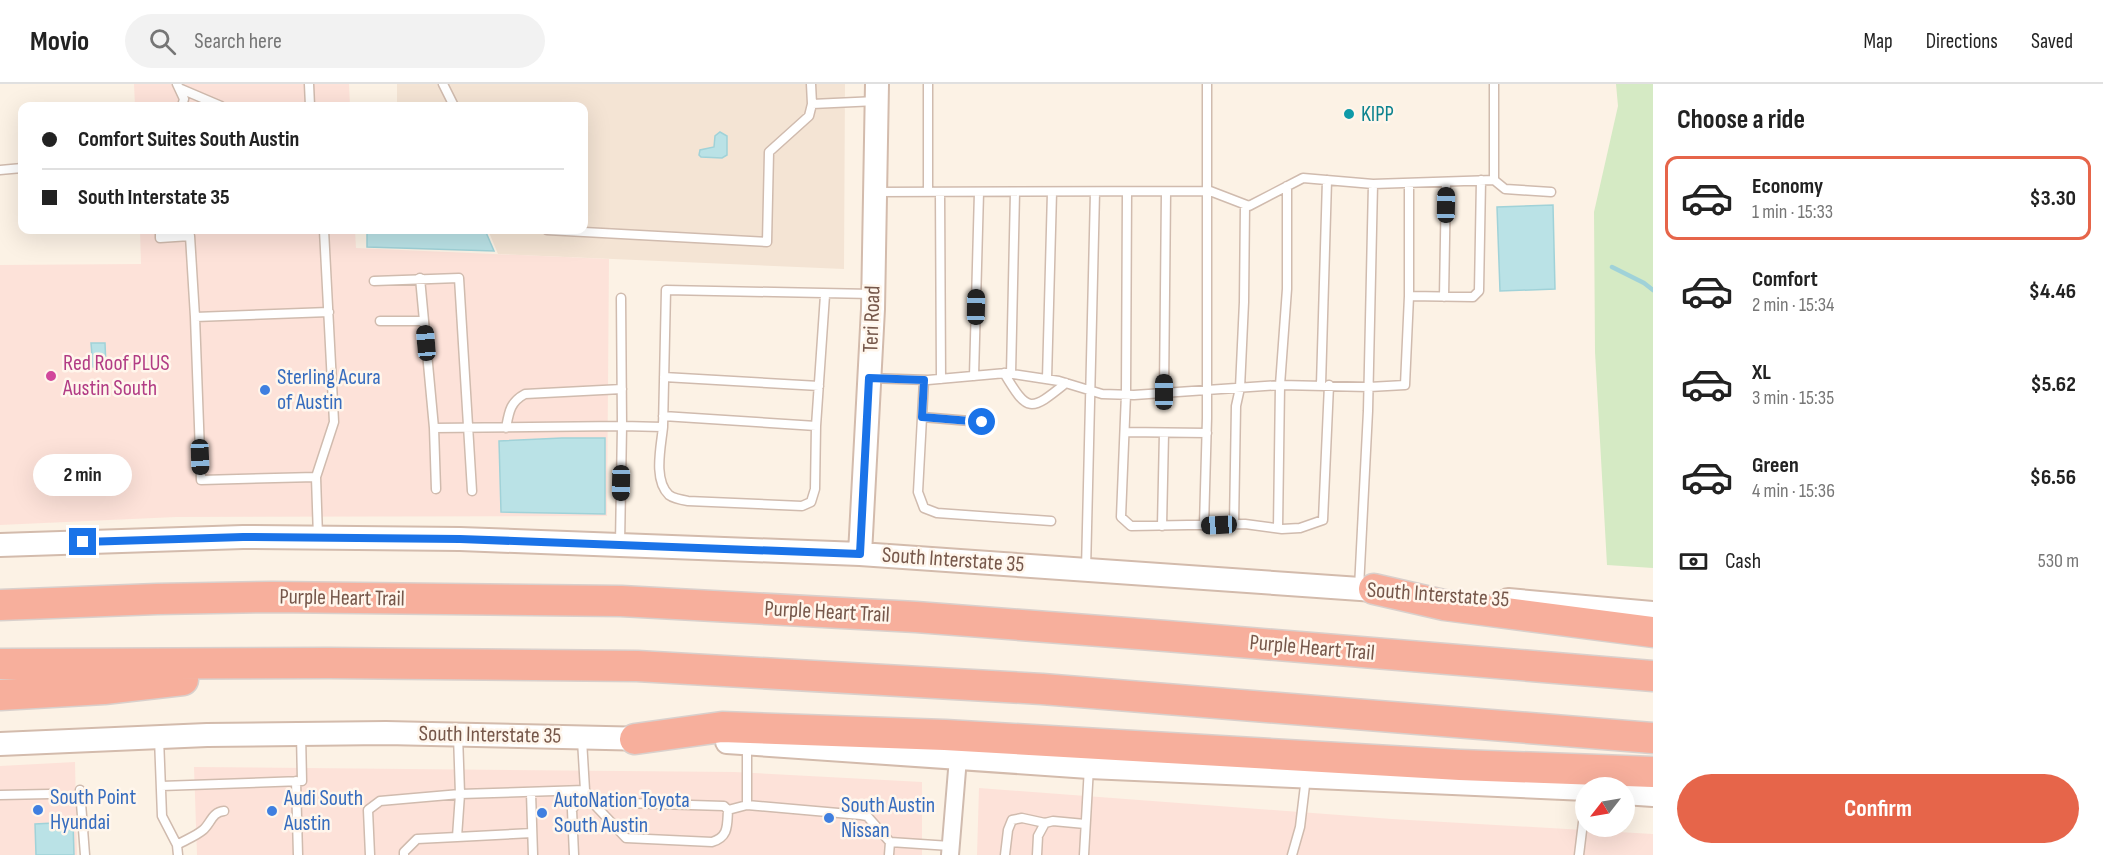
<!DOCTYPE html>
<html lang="en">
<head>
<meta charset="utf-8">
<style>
	body { margin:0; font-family:"Sofia Sans Condensed",sans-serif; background:#f2f2f2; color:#222; height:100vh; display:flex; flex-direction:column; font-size:22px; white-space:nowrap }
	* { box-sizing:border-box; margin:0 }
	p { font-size:20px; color:#767676 }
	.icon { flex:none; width:33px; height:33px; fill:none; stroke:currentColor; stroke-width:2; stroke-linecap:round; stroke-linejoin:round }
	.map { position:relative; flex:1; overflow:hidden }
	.side { display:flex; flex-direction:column; background:#fff; width:450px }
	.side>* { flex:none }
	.top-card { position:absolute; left:18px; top:18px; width:570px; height:132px; border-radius:12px; box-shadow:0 6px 24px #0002; display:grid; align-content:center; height:132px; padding:0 24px; background:#fff }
	.needle { width:39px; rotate:239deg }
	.fabs { position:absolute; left:1575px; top:693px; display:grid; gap:12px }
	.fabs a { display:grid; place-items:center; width:60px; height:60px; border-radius:50%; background:#fff; box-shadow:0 6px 24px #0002; font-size:30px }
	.end { position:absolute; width:27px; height:27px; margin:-14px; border:8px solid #1a73e8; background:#fff; box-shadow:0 0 0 3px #fff }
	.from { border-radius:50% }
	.bubble { position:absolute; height:42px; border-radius:21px; background:#fff; box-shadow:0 6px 24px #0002; font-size:20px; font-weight:700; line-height:42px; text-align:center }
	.car { position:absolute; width:18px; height:36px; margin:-18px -9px; border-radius:8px; box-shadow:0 0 4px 2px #0007; background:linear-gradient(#222 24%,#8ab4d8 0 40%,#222 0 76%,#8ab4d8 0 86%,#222 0) }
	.top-card b { display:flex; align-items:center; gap:21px; height:57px; font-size:22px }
	.top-card b+b { border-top:2px solid #e0e0e0 }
	.top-card i { width:15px; height:15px; background:#222 }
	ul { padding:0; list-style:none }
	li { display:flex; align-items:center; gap:18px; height:84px; margin:0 12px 9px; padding:0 12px; border:3px solid transparent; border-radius:12px }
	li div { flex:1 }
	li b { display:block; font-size:22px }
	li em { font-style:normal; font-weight:700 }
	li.active { border-color:#e6654a }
	li>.icon { width:54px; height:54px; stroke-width:1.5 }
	h2 { padding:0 24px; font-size:27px; line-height:72px }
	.pay { display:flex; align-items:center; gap:15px; height:66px; padding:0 24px; font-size:22px }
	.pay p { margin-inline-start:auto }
	.button { display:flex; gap:12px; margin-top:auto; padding:12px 24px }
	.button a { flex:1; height:69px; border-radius:36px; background:#e6654a; color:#fff; font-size:24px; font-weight:700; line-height:69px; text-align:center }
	header { display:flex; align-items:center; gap:36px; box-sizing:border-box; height:84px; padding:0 30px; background:#fff; border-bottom:2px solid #e0e0e0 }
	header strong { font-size:28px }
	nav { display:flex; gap:33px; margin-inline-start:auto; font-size:21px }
	.search { width:420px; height:54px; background:#f2f2f2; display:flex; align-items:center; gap:15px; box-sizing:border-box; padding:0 21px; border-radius:33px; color:#767676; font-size:22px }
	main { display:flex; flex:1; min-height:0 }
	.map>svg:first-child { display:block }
	.residential { fill:#f4e4d4 }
	.commercial { fill:#fde2d9 }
	.green { fill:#d5eac4 }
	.water { fill:#bae2e6; stroke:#a0d2d8; stroke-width:1.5 }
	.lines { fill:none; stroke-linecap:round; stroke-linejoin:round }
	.stream { stroke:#a0d2d8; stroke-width:4.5 }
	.lane-casing { stroke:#d0bbae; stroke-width:11 }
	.street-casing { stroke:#d0bbae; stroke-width:20 }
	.secondary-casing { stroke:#d3bbac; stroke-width:26 }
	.highway-casing { stroke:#d9d0cc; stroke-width:33 }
	.lane { stroke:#fff; stroke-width:8 }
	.street { stroke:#fff; stroke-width:16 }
	.secondary { stroke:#fff; stroke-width:22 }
	.highway { stroke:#f7af9c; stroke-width:30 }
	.route { stroke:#1a73e8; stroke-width:8 }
	.culture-dot { fill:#0f9aa8; stroke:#fff6ec; stroke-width:2 }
	.hotel-dot { fill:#d1479c; stroke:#fff6ec; stroke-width:2 }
	.shop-dot { fill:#3f7fe0; stroke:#fff6ec; stroke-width:2 }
	.labels { text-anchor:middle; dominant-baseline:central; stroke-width:5; stroke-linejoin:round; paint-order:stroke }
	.culture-label { font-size:22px; fill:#0d838f; stroke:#fff6ec; text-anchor:start }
	.street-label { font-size:22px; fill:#76574a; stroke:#fff6ec }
	.hotel-label { font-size:22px; fill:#b23c85; stroke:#fff6ec; text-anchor:start }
	.shop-label { font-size:22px; fill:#366cbe; stroke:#fff6ec; text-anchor:start }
</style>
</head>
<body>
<header>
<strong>Movio</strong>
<div class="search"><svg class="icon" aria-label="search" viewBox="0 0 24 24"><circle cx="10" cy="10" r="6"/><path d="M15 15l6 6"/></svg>Search here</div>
<nav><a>Map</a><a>Directions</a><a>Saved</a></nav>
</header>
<main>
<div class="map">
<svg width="1653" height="771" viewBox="0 0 1653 771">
	<rect width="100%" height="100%" fill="#fcf2e5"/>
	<path class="residential" d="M397,0H845L844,185L498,170L488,146H584V22H397Z"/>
	<path class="commercial" d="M134,0H349L350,22H135Z
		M140,146H355L356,164L609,175L607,432L176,433L0,441V181L141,180Z
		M75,678L77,771H0V682Z
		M194,683L734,688L922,698V771H197Z
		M979,704L1392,735L1653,750V771H977Z"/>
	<path class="green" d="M1616,0H1653V484L1607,481L1595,268L1594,128L1618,22Z"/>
	<path class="water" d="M720,48L727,52V71L722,74L701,73L699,71L700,66L714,63L715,52Z
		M1553,121L1555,205L1500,207L1497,123Z
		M367,146H485L494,167L367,163Z
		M91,259H105L106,283H93Z
		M562,354H605V430L501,428L499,357Z
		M73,738L74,771H36L35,740Z"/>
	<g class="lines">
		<path class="stream" d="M1612,183L1644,199L1653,206"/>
		<g class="lane-casing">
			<path id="lane" d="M177,0L184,15L182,22
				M309,0L310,22
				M443,0L454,22
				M1494,0V96L1505,105L1551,108
				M181,5L221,22
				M812,20L877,17
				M0,86L22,84
				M1409,99V212
				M1373,100L1494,96
				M876,108L1210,107L1249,122L1303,94L1373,100L1368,327L1359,504
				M928,108V0
				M940,108L941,295
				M1127,108L1126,310L1121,433L1131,442L1245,440L1282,445L1300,444L1323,436L1329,301
				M160,146V154L190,152L195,233L201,396L316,393
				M547,146L767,158L769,68L809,32L812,20L811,0
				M420,194L434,344L436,405
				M374,197L459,194L472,407
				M1444,213L1446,98
				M621,214L622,342L663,343L666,206L872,210
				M195,233L329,228
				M380,237H424
				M1004,289C1028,329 1030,328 1066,299
				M1011,290L1015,108
				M974,292L979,108
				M664,293L819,302
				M869,294L928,296L1006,289L1059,297L1102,310L1134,311L1280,301L1369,303L1405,301L1409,212L1473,213L1479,207L1481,96
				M1047,295L1052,108
				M924,296L918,408L924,424L937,429L1051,437
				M1321,301L1327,96
				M1164,308L1166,108
				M663,332L816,342L825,211
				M922,333L982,338
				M663,343C661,363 653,396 669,411C673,414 682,416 688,417L802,422L811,418L815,405L816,342
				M434,344L622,342L620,460
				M506,344C509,328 510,318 525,310L622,305
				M1125,348L1207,349
				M1234,441L1236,322L1240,304L1244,218L1245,121
				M1162,442L1164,349
				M1204,442L1207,334V0
				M1278,444L1280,301L1287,205V102
				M318,453L316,393L334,338L324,146
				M1086,486L1095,108
				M159,654L162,732L177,761L178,771
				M582,656L585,706L592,718L724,722L728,726C727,741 729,753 712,758L626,754L592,718
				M747,662V721L861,731L867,732L890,758L950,762
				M296,697L298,771
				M161,702L302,697L301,650
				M80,706L85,771
				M531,709L533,771
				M0,711L50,710
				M728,726L747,721
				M457,753L532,749
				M177,761C185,756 196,752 203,746C211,739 212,728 224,727
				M370,771L368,726L380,717L460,710L585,706
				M404,771V768L417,755L457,753L460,710L458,651
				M574,771L572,726L585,706
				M889,771L890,758
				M1005,771L1008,746L1012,736L1022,734L1045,739
				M1037,771L1038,752L1045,739L1053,737L1085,740
				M1084,771L1089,683
				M1292,771L1300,743L1306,693
				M1579,771L1586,714"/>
		</g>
		<g class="street-casing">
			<path id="street" d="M950,771L958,674"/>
		</g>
		<g class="secondary-casing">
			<path id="secondary" d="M0,461L243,453L460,455L860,470L1389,507
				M860,470L873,225L877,0
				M1508,516L1653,529
				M727,658L1089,683L1586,705
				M0,660L207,651L386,649L649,655
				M1624,709L1653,711"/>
		</g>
		<g class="highway-casing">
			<path id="highway" d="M1374,505L1444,521L1653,548
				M0,521L157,515L272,513L621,517L916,533L1166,552L1653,592
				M0,580L329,579L637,582L1042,605L1653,654
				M0,611L104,605L183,596
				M635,655L722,643L945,651L1460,681L1653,688"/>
		</g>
		<use href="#lane" class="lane"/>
		<use href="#street" class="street"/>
		<use href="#secondary" class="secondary"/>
		<use href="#highway" class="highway"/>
	</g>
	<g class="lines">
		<path class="route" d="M83,458L243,453L460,455L860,470L869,294L924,296L922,333L982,338"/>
	</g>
	<circle class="culture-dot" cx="1349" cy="30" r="6"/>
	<circle class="hotel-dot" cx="51" cy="292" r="6"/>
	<g class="shop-dot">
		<circle cx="265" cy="306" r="6"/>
		<circle cx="38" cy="726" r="6"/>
		<circle cx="272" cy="727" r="6"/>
		<circle cx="542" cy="729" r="6"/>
		<circle cx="829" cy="734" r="6"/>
	</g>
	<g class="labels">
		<g class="culture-label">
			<text x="1361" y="30">KIPP</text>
		</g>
		<g class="street-label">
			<text transform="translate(872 235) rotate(-88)">Teri Road</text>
			<text transform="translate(953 476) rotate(4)">South Interstate 35</text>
			<text transform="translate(1438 511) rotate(4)">South Interstate 35</text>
			<text transform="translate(342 514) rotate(1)">Purple Heart Trail</text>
			<text transform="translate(827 528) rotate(3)">Purple Heart Trail</text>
			<text transform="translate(1312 564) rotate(5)">Purple Heart Trail</text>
			<text transform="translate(490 651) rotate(1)">South Interstate 35</text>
		</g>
		<g class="hotel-label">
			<text x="63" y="279">Red Roof PLUS<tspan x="63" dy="25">Austin South</tspan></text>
		</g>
		<g class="shop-label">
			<text x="277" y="293">Sterling Acura<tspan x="277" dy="25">of Austin</tspan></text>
			<text x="50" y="713">South Point<tspan x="50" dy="25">Hyundai</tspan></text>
			<text x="284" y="714">Audi South<tspan x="284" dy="25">Austin</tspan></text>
			<text x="554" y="716">AutoNation Toyota<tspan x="554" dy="25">South Austin</tspan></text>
			<text x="841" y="721">South Austin<tspan x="841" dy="25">Nissan</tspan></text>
		</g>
	</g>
</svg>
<div class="fabs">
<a><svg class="needle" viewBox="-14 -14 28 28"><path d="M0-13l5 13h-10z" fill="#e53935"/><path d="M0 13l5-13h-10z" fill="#767676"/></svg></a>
</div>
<i class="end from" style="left:982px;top:338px"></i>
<i class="end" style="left:83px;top:458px"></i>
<div class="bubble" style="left:33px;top:370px;width:99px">2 min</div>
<i class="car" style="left:1446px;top:121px;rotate:1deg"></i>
<i class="car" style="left:976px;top:223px;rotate:1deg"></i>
<i class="car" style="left:426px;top:259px;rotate:355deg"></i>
<i class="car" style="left:1164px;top:308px;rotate:0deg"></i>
<i class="car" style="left:200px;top:373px;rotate:178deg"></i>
<i class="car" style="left:621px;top:399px;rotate:181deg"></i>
<i class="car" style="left:1219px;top:441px;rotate:267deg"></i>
<div class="top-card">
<b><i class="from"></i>Comfort Suites South Austin</b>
<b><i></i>South Interstate 35</b>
</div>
</div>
<section class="side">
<h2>Choose a ride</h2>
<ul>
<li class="active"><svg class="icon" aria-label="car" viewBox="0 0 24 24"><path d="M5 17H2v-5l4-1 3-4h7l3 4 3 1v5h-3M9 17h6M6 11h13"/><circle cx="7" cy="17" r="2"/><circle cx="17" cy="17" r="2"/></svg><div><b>Economy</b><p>1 min · 15:33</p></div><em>$3.30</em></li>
<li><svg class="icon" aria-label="car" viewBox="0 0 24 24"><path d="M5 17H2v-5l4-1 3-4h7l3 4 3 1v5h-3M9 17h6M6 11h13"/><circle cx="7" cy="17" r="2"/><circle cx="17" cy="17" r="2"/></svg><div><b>Comfort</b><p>2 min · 15:34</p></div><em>$4.46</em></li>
<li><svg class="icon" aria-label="car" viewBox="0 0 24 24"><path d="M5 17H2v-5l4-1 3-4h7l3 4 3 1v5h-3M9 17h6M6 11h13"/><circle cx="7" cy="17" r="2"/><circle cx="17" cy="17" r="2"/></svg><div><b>XL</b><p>3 min · 15:35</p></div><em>$5.62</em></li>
<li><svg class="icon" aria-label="car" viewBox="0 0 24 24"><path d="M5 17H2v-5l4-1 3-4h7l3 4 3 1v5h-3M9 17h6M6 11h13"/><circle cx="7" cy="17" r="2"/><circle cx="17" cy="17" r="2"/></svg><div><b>Green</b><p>4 min · 15:36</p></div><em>$6.56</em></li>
</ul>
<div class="pay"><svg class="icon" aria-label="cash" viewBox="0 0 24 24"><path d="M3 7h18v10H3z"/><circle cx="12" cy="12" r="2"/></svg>Cash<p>530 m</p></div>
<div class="button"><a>Confirm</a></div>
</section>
</main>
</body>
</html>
